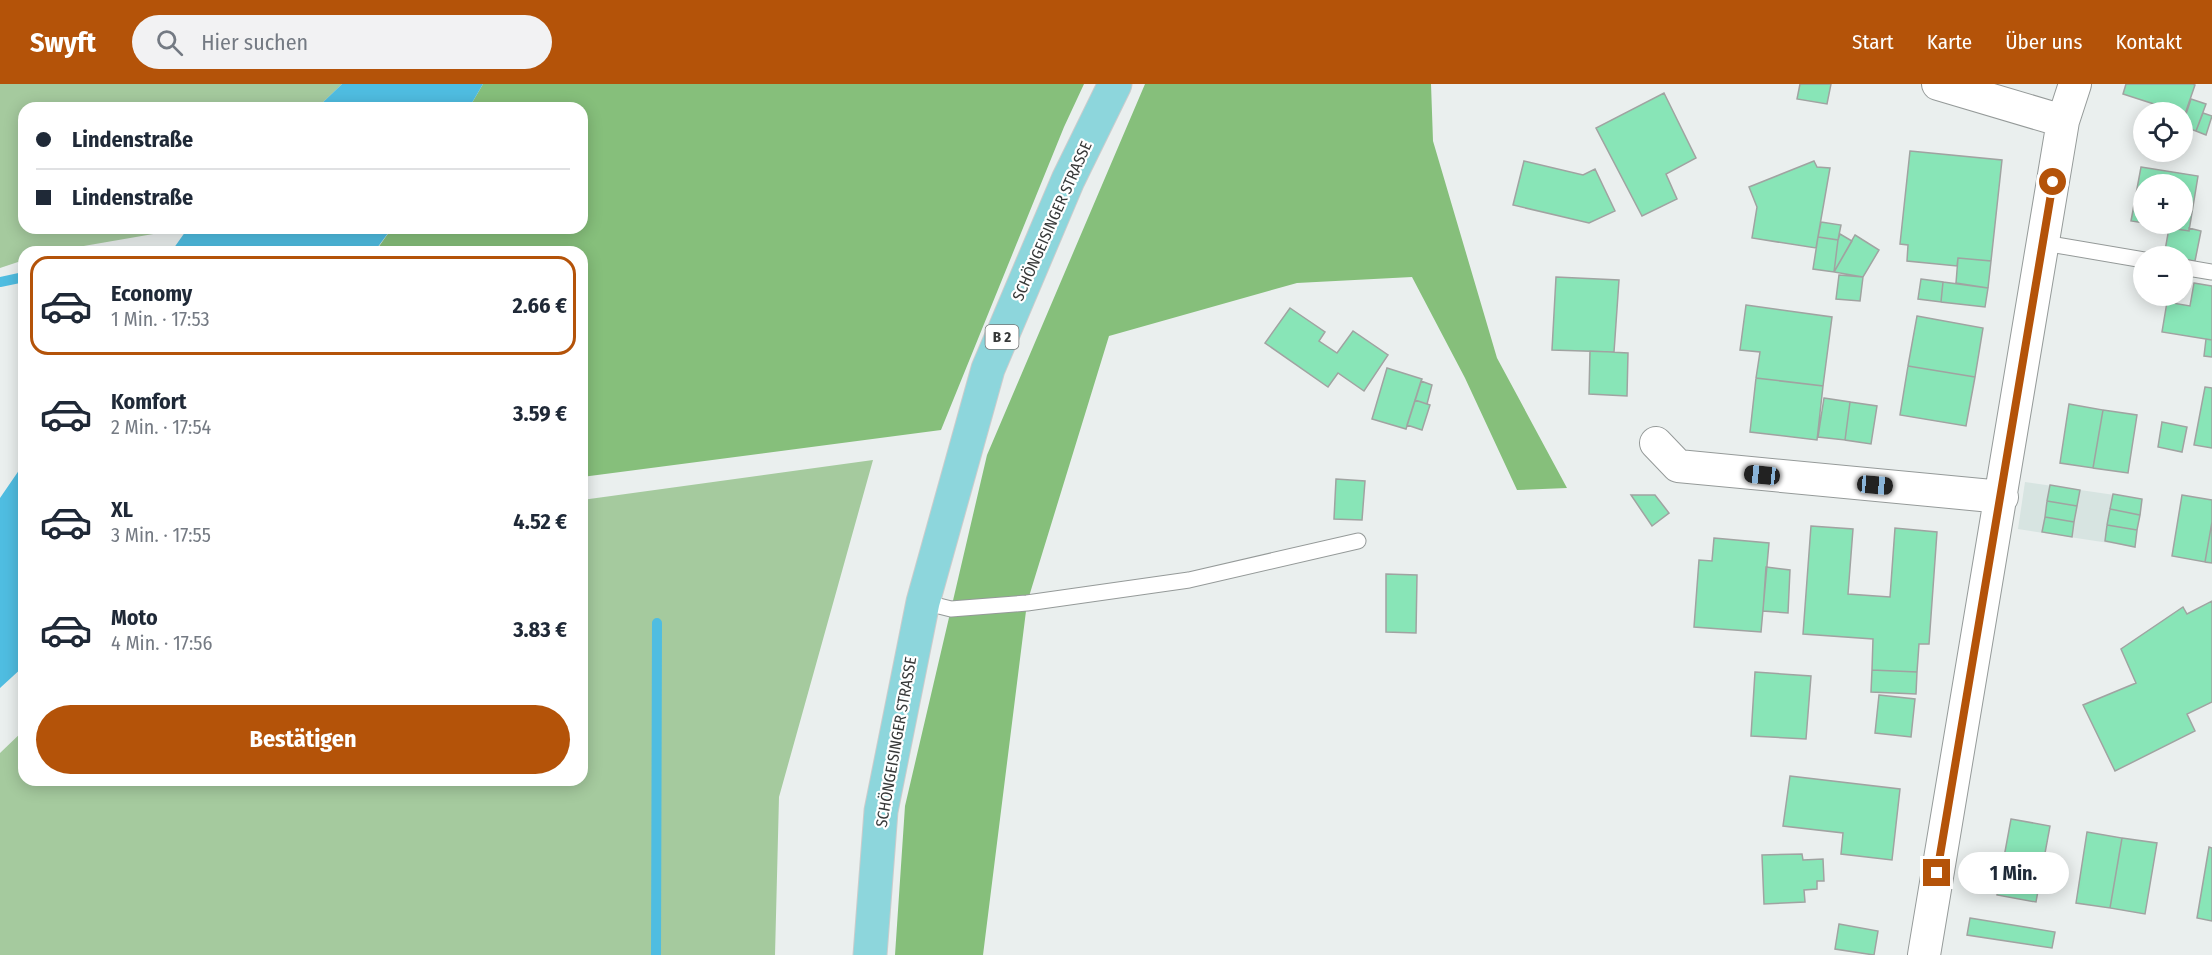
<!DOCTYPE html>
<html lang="de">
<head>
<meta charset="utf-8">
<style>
	body { margin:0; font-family:"Fira Sans Condensed",sans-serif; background:#f2f2f3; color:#1f2937; height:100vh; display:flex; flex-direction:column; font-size:22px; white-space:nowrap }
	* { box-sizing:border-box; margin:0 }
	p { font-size:20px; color:#747a83 }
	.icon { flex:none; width:33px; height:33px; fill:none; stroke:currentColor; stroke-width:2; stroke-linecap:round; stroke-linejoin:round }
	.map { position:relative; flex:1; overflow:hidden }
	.details { position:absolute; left:18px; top:162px; width:570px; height:540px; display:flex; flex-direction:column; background:#fff; border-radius:18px; box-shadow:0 3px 15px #0003 }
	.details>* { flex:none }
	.hud { position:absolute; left:18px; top:18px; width:570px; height:132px; border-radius:18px; box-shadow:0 3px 15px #0003; display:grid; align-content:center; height:132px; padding:0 18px; background:#fff }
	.buttons { position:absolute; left:2133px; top:18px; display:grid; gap:12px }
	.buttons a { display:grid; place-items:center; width:60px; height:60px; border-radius:50%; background:#fff; box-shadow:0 3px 15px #0003; font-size:30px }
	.end { position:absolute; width:27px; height:27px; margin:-14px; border:8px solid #b45309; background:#fff; box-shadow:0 0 0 3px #fff }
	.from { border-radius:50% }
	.bubble { position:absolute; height:42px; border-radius:21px; background:#fff; box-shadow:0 3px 15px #0003; font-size:20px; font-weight:700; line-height:42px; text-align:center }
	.car { position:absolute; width:18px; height:36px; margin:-18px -9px; border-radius:8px; box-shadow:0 0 4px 2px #0007; background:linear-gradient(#222 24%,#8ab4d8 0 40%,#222 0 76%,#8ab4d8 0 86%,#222 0) }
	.hud b { display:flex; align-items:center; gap:21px; height:57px; font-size:22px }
	.hud b+b { border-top:2px solid #e0e1e3 }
	.hud i { width:15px; height:15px; background:#1f2937 }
	ul { padding:10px 0 0; list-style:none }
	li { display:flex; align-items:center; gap:18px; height:99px; margin:0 12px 9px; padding:0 6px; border:3px solid transparent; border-radius:18px }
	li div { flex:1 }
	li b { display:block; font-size:22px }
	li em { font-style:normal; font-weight:700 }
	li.active { border-color:#b45309 }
	li>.icon { width:54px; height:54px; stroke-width:1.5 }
	.action { display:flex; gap:12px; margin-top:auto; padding:12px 18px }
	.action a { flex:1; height:69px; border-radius:36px; background:#b45309; color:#fff; font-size:24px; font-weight:700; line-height:69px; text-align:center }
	header { display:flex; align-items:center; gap:36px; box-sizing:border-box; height:84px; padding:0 30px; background:#b45309; color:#fff }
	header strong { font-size:28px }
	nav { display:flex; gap:33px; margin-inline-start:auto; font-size:21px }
	.search { width:420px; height:54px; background:#f2f2f3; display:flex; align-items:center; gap:15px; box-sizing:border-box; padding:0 21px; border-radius:33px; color:#747a83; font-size:22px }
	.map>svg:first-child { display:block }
	.built { fill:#d7e4e1 }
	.green { fill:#a5ca9e }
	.forest { fill:#86bf7b }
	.water { fill:#4fbde1 }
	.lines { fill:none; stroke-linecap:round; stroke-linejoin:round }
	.stream { stroke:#4fbde1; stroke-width:10 }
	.building { fill:#88e5b7; stroke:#a0a3a1; stroke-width:1.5 }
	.service-casing { stroke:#959a99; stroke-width:17 }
	.minor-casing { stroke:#959a99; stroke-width:34 }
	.primary-casing { stroke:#cbcccc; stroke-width:35 }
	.service { stroke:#fff; stroke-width:15 }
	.minor { stroke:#fff; stroke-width:32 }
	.primary { stroke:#8dd6dc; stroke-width:33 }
	.route { stroke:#b45309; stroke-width:8 }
	.labels { text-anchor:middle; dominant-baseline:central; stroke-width:4.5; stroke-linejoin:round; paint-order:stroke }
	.shield { fill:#fff; stroke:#737474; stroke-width:1.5 }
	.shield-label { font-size:15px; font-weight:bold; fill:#373939 }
	.street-label { font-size:16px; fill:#373939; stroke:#fff }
</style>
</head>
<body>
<header>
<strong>Swyft</strong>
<div class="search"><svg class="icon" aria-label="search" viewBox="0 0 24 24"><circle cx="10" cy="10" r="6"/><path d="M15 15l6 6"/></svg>Hier suchen</div>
<nav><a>Start</a><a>Karte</a><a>Über uns</a><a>Kontakt</a></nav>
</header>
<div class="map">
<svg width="2212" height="871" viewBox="0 0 2212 871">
	<rect width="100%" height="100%" fill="#eaefee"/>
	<path class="built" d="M2025,398L2142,415L2135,463L2018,445Z"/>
	<path class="green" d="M0,0H342L317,24H24V144H188L49,168H24V176L0,184Z
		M873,376L779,713L775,871H0V669L24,646V696H582V416Z"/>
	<path class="forest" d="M483,0H1084L1064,43L941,346L582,393V168H375L392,144H582V24H469Z
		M1145,0H1431L1433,57L1497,274L1567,404L1517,406L1465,294L1412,193L1297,199L1109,252L1027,519L983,871H895L905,722L987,371Z"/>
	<path class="water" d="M342,0H483L469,24H317Z
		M188,144H392L374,168H171Z
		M24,379V582L0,604V414Z"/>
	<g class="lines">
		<path class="stream" d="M0,198L24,193
			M656,871L657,539"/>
	</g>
	<path class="building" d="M1800,0H1831L1827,20L1797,15Z
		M2126,0H2193L2195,1L2185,30L2123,10Z
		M1664,9L1696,74L1666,90L1677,115L1642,132L1596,44Z
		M2191,15L2206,20L2196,47L2182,42Z
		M2203,29L2212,32L2206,51L2196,47Z
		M1910,67L2002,76L1991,177L1958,174L1957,182L1907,177L1908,161L1900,160Z
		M1524,77L1583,91L1595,85L1615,127L1589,139L1513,121Z
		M1814,77L1817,83L1830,84L1816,164L1752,154L1757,123L1749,103Z
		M2141,83L2198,92L2189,147L2145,140H2182V100H2144V139L2131,137Z
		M1821,138L1841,141L1838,156L1818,153Z
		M2169,144L2189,147V144L2201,147L2195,177L2182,175V172H2164Z
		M1840,150L1852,157L1834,188L1838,156Z
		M1855,151L1879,166L1863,193L1834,188Z
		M1818,153L1838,156L1834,188L1813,185Z
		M1958,174L1991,177L1988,204L1956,199Z
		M1839,191L1863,193L1860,217L1836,215Z
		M1556,193L1619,196L1614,268L1552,266Z
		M1921,195L1943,198L1941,218L1918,215Z
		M1943,198L1988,204L1985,223L1941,218Z
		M2194,199L2212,202V256L2162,248L2167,218L2190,222Z
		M1746,221L1832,233L1823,302L1756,294L1760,268L1740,266Z
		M1290,224L1325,248L1319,257L1337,269L1353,247L1388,271L1364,307L1338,289L1328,303L1265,259Z
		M1917,232L1983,244L1975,293L1908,282Z
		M2206,255L2212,256V273L2204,272Z
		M1590,267L1628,269L1627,312L1589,310Z
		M1908,282L1975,293L1966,342L1900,331Z
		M1387,284L1422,295L1406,345L1372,335Z
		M1756,294L1823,302L1817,356L1750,348Z
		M1421,297L1432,301L1427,320L1415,316Z
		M2205,303L2212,304V364L2194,361Z
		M1824,314L1850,318L1845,356L1818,353Z
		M1415,316L1430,321L1422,346L1407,341Z
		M1850,318L1877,322L1871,360L1845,356Z
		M2069,320L2103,326L2093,384L2060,379Z
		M2103,326L2137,331L2128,389L2093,384Z
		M2162,338L2187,343L2182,368L2158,363Z
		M1336,395L1365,397L1362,436L1334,435Z
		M2050,401L2080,406L2077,422L2047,417Z
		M2113,410L2142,415L2140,431L2110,425Z
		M1631,411H1655L1669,429L1652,442Z
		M2182,411L2212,416V438L2205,478L2172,472Z
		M2047,417L2077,422L2074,438L2045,433Z
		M2110,425L2140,431L2137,446L2107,441Z
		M2045,433L2074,438L2072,453L2042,448Z
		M2212,438V479L2205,478Z
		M2107,441L2137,446L2135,463L2105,457Z
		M1811,442L1853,445L1848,510L1890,513L1895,444L1937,448L1929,560H1919L1917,588L1872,586L1873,555L1803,550Z
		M1714,454L1769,459L1761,548L1694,543L1699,476L1712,477Z
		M1766,483L1790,486L1788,529L1763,527Z
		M1386,490L1417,491L1416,549L1386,548Z
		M2212,517V618L2187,630L2195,647L2115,687L2083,621L2136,599L2121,565L2183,523L2187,530Z
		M1872,586L1917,588L1916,610L1871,608Z
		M1755,588L1811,592L1806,655L1751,652Z
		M1879,611L1915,615L1911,653L1875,649Z
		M1790,692L1900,705L1892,776L1841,770L1843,749L1783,742Z
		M2011,735L2050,742L2036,818L1997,811Z
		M2087,748L2122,754L2110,824L2076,819Z
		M2122,754L2157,759L2145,830L2110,824Z
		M2209,763L2212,764V837L2197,834Z
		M1802,770L1803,776L1823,775L1824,797H1817V805L1804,806L1805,818L1764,820L1762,771Z
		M1976,773L2003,777L1999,807L1971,803Z
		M1970,834L2055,848L2052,864L1967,851Z
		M1839,840L1878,847L1874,871L1835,865Z"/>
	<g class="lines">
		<g class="service-casing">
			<path id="service" d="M2044,159L2144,176
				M2182,183L2212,188
				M923,518L951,525L1027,519L1189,496L1358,457"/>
		</g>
		<g class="minor-casing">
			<path id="minor" d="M1938,0L2063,37
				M1656,359L1678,382L2002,413
				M1924,871L2063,37L2075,0"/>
		</g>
		<g class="primary-casing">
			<path id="primary" d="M870,871L881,727L923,518L988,285L1068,96L1115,0"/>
		</g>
		<use href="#service" class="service"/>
		<use href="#minor" class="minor"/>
		<use href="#primary" class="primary"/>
	</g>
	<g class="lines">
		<path class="route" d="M1937,789L2053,98"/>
	</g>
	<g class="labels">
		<rect class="shield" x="985.5" y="241" width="33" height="24" rx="4.5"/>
		<g class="shield-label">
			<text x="1002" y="253">B 2</text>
		</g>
		<g class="street-label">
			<text transform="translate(1052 137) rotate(-66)">SCHÖNGEISINGER STRASSE</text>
			<text transform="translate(896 658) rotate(-80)">SCHÖNGEISINGER STRASSE</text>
		</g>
	</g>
</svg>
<div class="buttons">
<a><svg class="icon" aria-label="locate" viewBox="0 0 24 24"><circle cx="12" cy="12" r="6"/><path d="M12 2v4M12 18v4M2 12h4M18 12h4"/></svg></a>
<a>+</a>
<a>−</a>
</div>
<i class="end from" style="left:2053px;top:98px"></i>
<i class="end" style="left:1937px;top:789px"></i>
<div class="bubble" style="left:1958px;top:768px;width:111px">1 Min.</div>
<i class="car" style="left:1762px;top:391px;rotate:276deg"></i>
<i class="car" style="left:1875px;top:401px;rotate:95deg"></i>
<div class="hud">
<b><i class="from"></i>Lindenstraße</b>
<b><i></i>Lindenstraße</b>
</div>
<section class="details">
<ul>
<li class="active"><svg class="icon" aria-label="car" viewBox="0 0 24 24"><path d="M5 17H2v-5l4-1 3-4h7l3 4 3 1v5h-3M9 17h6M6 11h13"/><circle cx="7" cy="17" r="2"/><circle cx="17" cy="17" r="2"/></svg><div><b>Economy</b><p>1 Min. · 17:53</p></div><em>2.66 €</em></li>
<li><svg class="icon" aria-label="car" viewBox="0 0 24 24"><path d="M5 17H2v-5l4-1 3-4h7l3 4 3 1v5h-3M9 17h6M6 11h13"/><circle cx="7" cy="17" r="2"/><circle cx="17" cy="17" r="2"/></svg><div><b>Komfort</b><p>2 Min. · 17:54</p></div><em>3.59 €</em></li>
<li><svg class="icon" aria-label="car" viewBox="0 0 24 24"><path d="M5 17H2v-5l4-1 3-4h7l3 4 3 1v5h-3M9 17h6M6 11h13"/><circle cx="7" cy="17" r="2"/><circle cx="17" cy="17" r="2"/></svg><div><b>XL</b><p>3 Min. · 17:55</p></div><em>4.52 €</em></li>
<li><svg class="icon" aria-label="car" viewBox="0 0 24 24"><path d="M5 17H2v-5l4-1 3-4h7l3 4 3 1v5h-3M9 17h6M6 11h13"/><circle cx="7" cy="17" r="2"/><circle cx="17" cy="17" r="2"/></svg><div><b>Moto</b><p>4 Min. · 17:56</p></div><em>3.83 €</em></li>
</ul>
<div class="action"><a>Bestätigen</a></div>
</section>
</div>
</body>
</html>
